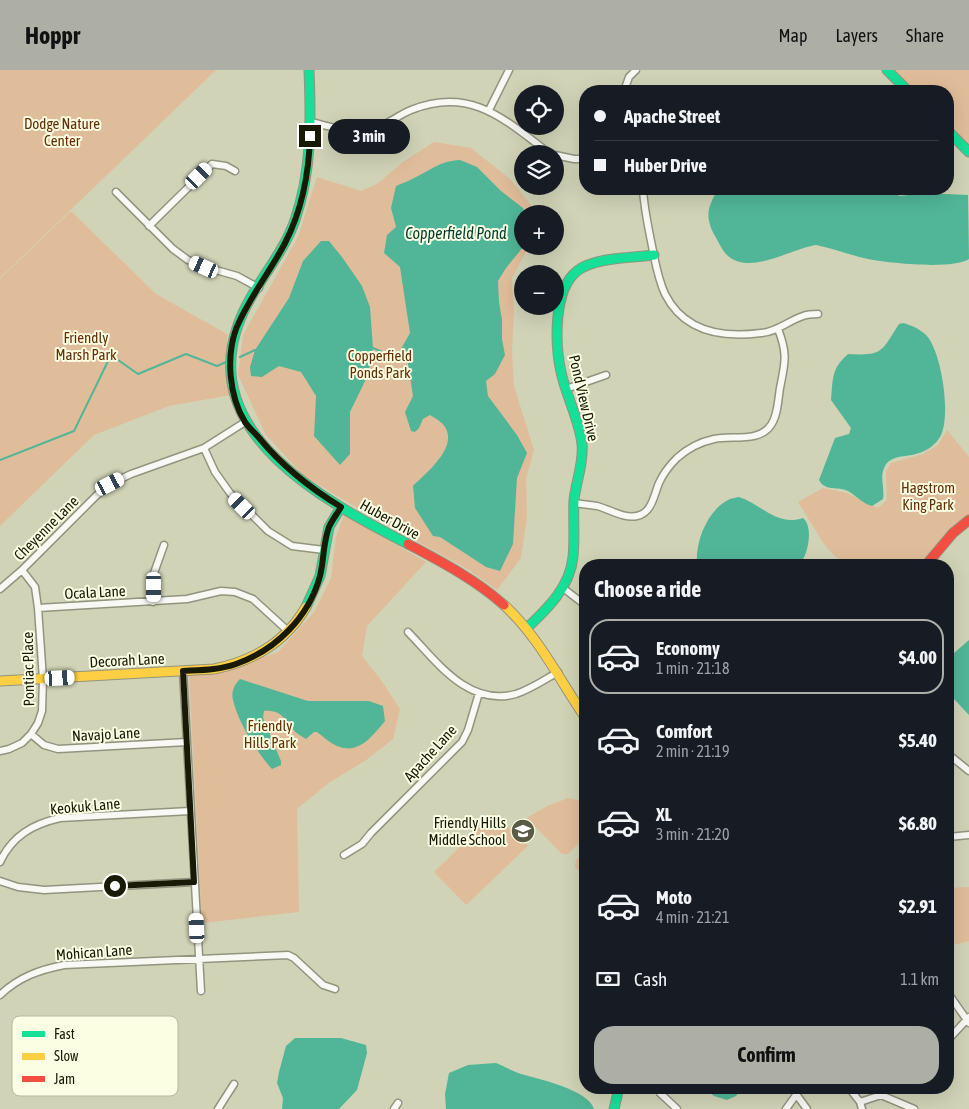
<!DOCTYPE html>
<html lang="en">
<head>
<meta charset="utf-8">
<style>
	body { margin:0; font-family:"Asap Condensed",sans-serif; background:#20242c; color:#f1f3f6; height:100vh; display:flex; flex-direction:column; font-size:19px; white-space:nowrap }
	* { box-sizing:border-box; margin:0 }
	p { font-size:16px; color:#9ea1a6 }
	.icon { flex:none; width:28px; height:28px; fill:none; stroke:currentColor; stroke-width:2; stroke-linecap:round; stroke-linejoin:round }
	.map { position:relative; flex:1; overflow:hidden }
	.sheet { position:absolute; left:579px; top:489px; width:375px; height:535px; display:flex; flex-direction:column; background:#171b24; border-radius:20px; box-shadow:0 5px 20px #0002 }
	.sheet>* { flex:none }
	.hud { position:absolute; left:579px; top:15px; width:375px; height:110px; border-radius:20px; box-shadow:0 5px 20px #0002; display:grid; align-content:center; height:110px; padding:0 15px; background:#171b24 }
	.tools { position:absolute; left:514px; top:15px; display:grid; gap:10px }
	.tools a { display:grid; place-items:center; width:50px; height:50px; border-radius:50%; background:#171b24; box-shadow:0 5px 20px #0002; font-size:25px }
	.end { position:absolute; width:22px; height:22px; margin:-11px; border:6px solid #191a06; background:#fff; box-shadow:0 0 0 2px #fff }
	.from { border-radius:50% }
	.bubble { position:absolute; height:35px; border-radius:18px; background:#171b24; box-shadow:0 5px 20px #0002; font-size:16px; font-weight:700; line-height:35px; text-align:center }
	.car { position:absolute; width:15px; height:30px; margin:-15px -8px; border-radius:6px; box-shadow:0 0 4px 1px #0007; background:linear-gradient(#fff 24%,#345 0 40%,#fff 0 76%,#345 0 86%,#fff 0) }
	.hud b { display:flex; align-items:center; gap:18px; height:48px; font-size:19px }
	.hud b+b { border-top:1px solid #363941 }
	.hud i { width:12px; height:12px; background:#f1f3f6 }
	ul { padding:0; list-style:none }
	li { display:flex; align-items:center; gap:15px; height:75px; margin:0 10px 8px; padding:0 5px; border:2px solid transparent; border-radius:20px }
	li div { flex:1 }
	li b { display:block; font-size:19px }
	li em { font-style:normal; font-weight:700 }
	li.current { border-color:#adafa6 }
	li>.icon { width:45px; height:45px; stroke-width:1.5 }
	h2 { padding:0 15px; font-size:22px; line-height:60px }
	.pay { display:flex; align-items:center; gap:12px; height:55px; padding:0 15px; font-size:19px }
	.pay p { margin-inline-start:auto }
	.action { display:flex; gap:10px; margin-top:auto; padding:10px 15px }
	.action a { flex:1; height:58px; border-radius:20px; background:#adafa6; color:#111; font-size:20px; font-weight:700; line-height:58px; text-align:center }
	header { display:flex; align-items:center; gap:30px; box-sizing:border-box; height:70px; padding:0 25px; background:#adafa6; color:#111 }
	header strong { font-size:24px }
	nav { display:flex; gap:28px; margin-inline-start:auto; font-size:18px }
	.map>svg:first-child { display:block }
	.green { fill:#e0bd9a }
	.water { fill:#51b697 }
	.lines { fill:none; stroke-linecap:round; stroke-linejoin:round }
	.stream { stroke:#51b697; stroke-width:2 }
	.street-casing { stroke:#92947e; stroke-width:9 }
	.fast-casing { stroke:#92947e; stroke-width:11 }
	.slow-casing { stroke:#92947e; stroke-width:11 }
	.jam-casing { stroke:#92947e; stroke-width:11 }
	.street { stroke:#f8f8f4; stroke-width:6 }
	.fast { stroke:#16e098; stroke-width:9 }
	.slow { stroke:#ffcf43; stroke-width:9 }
	.jam { stroke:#f24e42; stroke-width:9 }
	.route { stroke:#191a06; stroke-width:6 }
	.labels { text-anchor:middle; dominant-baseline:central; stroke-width:4; stroke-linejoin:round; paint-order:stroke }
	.park-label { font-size:15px; fill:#642f04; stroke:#fbfee3 }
	.street-label { font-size:15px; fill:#191a06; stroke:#fbfee3 }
	.poi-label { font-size:15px; fill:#191a06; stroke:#fbfee3; text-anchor:end }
	.water-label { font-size:16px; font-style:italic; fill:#013c2f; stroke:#fbfee3 }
	.key { fill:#fbfee3; stroke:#b7baa1; stroke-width:1 }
	.key-label { font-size:14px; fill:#191a06 }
</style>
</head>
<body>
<header>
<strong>Hoppr</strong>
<nav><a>Map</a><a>Layers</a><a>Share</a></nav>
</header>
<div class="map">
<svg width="969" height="1039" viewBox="0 0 969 1039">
	<rect width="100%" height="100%" fill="#d0d3b6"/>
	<path class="green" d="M0,0H216L0,208Z
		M893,0H969V77L948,55V21H914Z
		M434,72L471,78L510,109L538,144H522V176H529L512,208L514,242L512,282L514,316L534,380L526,409L527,446L521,488L497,520L469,500L362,441L303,405L266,365L238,305L243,265L298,167L317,107L361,121L377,114L403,92Z
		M71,141L156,224L227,264L231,325L169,336L94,365L0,456V209Z
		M947,360L969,387V446L952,460L920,495H844L826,477L798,432L823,418L847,423L878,438L887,430L886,401L891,393L923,384L938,375Z
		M344,445L426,492L367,556L362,586L381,610L400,639L393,669L365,691L330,712L297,739L299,842L202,853L189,605L219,602L278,582L315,541L331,508L336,467Z
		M568,728L585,732V767L568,784H562L527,748L547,736Z
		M494,743L528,776L466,835L434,802Z
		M585,781V807L575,797L576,790Z
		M969,817V871L949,876L948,869V818Z"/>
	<path class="water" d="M460,90L477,97L501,121L523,138L525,144H522V176H524L506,198L498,211L499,232L502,250V269L505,285L495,304L486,311L488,326L517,365L527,383L517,408L513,474L500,501L486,497L440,467L433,466L415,438L413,416C426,403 458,378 445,357C442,352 435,348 430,345L423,349L419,358L415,362L411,361L405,342L413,326L407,288H396L410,263L400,197L384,183L387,165L396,157L391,138L396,116C403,113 411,110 418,106C434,98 441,91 460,90Z
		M718,119H886L900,126L924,123L968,125L969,189C952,200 889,193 868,189C850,185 835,179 816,175C789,179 747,208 725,183C721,178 718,171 715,166C704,146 708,137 718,119Z
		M321,171H329L342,187L362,216L370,237L373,278L368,305L350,342V384L340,395L314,366L316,326L301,302L279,296L262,307L251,306L250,297L255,280L289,228L303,191Z
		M903,253C911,255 920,259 926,265C942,281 953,353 938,370C933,377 924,382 916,384C906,387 891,385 885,396C879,407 885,418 883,429L872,436C863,434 857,426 848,421C838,416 825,422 819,410L835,368L849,364L851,358L831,330C833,309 831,299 848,284C883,286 881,282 899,254Z
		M739,427C761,434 777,457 803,448C814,457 808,486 799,495H697C695,472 707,441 728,430C731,428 736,428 739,427Z
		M969,570V645L954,629L948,601L954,583Z
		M240,609L308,631H369L383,636L385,651C374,664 360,684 340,677C332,675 324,667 317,662H314L306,669C302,666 296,664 293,659C285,649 280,639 264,641L263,648L281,691V695L272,699C257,683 238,652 233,630C231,622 234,615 240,609Z
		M295,968H341L366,975L367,983L357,1020L339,1039H282L283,1028L277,1013L279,1002L286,976Z
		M496,993C504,996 512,1001 521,1004C539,1009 589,1020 594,1039H446L445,1024L449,1003L468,995Z
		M709,1018H743L736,1026L727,1030L714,1026L708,1021Z"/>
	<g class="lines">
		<path class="stream" d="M373,278L387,284
			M393,286L396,288
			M240,287L255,280
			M0,390L74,361L111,285L138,304L186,284L217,296L226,292"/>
		<g class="street-casing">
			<path id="street" d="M624,21L629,7L636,0
				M489,40L509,0
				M311,52C328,56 349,63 367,61C384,58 396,46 411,40C469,17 502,47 545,80L552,84
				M555,85L574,89H585
				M643,119C644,138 648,156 652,176C655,192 658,209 665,224C684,262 723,268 761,263C777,262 788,251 803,246C808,244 814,244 818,244
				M116,122L173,179L188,190L205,197L237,206L259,218
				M149,156L212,94L226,96L235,101
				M566,319L606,305
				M204,378L215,402L230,423L268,461L292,476L324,480
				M574,433C581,434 589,435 597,436C609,439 624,449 637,446C652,443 654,425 659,413C663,404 670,395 677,388C687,379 700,372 714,369C732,365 759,373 771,355C778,345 778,330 780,318C785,293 788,284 778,259
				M563,518L585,535
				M0,519L22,500L96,426L110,414L131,404L204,378L245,352
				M153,532L154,503L164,475
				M38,538L187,529L221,521L235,522L253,529L288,561
				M408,562C437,592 468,637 516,624C531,619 544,610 558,602
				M183,601L201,921
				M31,664L44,675L58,679L187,672
				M0,681L9,679L22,673L31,664L38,653L42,641L43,609L38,538L35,517L22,500
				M948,684L969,701
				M948,767L969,765
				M344,785L362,774L371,763L462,672L468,660L479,623
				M0,792C12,766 33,754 60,748L190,741
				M0,811L18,817L44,820L194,812
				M948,923L969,953
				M0,925C19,907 39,900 64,895L288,885L294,888L323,915L335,919
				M948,970L969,947
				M849,1018L860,1032L862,1039
				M660,1023L677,1039
				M854,1023L860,1018
				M796,1024L807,1039
				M860,1032L881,1025L914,1039
				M218,1039L234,1014
				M394,1039L398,1033
				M786,1039L801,1018"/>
		</g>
		<g class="fast-casing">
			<path id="fast" d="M309,0C311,50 312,101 295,150C282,188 251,217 238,255C198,366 329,433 408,474
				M887,0L908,21
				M948,61L969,82
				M306,537L320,506L329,457L341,437
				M527,558C548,538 570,517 573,487C575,468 573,449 574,430C576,411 584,393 582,374C579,349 566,326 561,302C555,274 553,220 577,201C595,187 632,188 654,185
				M614,1039L619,1018"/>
		</g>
		<g class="slow-casing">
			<path id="slow" d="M504,535C538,566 559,609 585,647
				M0,611L214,599C253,591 286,572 306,537"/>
		</g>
		<g class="jam-casing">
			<path id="jam" d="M408,474C442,492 476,510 504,535
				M926,495L953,463L969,450"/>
		</g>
		<use href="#street" class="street"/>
		<use href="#fast" class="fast"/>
		<use href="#slow" class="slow"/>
		<use href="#jam" class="jam"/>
	</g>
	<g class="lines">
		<path class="route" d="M115,816L194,812L183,601C201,600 219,600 236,594C276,580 309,547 320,506C324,490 323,473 329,457C332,450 337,444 341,437C310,418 283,397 260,369C255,363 249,358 245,352C229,326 226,287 236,259C248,229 270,202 285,173C302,140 309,103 310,66"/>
	</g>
	<defs>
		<g id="school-disc" transform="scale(1.25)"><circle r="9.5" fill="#595b44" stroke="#fbfee3"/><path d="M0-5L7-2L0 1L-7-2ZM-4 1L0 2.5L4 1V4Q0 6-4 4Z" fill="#fff"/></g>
	</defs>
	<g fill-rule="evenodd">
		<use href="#school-disc" x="523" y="761"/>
	</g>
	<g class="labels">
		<g class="park-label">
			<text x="62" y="53">Dodge Nature<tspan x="62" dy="17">Center</tspan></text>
			<text x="86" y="267">Friendly<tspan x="86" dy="17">Marsh Park</tspan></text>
			<text x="380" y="285">Copperfield<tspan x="380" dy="17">Ponds Park</tspan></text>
			<text x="928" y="417">Hagstrom<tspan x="928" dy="17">King Park</tspan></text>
			<text x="270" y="655">Friendly<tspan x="270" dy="17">Hills Park</tspan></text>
		</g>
		<g class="street-label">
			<text transform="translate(584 328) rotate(77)">Pond View Drive</text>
			<text transform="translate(390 449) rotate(29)">Huber Drive</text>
			<text transform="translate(46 458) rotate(-45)">Cheyenne Lane</text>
			<text transform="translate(95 522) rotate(-3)">Ocala Lane</text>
			<text transform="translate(127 590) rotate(-3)">Decorah Lane</text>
			<text transform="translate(28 599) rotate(-91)">Pontiac Place</text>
			<text transform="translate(106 664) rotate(-3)">Navajo Lane</text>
			<text transform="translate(430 683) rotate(-48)">Apache Lane</text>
			<text transform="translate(85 736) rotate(-5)">Keokuk Lane</text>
			<text transform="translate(94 882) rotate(-4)">Mohican Lane</text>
		</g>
		<g class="poi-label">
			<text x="506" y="752">Friendly Hills<tspan x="506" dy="17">Middle School</tspan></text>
		</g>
		<g class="water-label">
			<text x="456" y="163">Copperfield Pond</text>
		</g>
	</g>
	<rect x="12" y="946" width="166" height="80" rx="8" class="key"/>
	<rect x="22" y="961" width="23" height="6" fill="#16e098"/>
	<rect x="22" y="983" width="23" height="7" fill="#ffcf43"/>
	<rect x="22" y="1006" width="23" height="6" fill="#f24e42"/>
	<g class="key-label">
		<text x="54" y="969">Fast</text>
		<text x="54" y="991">Slow</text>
		<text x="54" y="1014">Jam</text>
	</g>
</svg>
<div class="tools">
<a><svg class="icon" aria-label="locate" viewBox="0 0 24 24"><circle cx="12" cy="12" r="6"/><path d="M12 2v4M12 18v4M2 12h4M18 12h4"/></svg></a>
<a><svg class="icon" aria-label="layers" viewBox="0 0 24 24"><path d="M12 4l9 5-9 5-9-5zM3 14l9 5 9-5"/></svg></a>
<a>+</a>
<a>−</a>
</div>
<i class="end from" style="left:115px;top:816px"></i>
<i class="end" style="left:310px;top:66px"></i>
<div class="bubble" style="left:328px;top:49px;width:82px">3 min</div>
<i class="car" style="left:199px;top:106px;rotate:45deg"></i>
<i class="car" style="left:204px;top:197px;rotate:294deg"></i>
<i class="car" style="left:110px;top:414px;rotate:63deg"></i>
<i class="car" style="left:242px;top:436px;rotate:315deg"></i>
<i class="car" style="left:154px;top:517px;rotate:180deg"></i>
<i class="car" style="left:60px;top:608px;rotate:87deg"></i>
<i class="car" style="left:197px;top:858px;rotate:357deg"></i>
<div class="hud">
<b><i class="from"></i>Apache Street</b>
<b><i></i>Huber Drive</b>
</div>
<section class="sheet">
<h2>Choose a ride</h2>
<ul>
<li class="current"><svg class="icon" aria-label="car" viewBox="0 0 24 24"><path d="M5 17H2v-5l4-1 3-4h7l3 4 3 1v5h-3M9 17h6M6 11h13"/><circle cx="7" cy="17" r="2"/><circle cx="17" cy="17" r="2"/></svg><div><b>Economy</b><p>1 min · 21:18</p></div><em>$4.00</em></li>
<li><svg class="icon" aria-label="car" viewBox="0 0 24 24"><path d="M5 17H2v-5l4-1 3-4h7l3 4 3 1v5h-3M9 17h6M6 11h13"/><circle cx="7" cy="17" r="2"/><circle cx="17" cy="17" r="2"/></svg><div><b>Comfort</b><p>2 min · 21:19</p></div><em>$5.40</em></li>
<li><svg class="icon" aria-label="car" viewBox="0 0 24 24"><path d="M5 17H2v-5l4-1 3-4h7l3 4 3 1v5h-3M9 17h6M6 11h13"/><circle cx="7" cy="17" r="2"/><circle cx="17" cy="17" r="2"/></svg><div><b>XL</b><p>3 min · 21:20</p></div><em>$6.80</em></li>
<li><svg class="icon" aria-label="car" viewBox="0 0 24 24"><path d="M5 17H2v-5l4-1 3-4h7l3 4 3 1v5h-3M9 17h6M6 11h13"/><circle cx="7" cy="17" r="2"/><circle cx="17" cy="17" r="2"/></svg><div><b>Moto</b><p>4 min · 21:21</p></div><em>$2.91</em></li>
</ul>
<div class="pay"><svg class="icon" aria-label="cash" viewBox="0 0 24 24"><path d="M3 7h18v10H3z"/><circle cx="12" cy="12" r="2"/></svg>Cash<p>1.1 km</p></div>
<div class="action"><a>Confirm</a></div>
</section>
</div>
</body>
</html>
